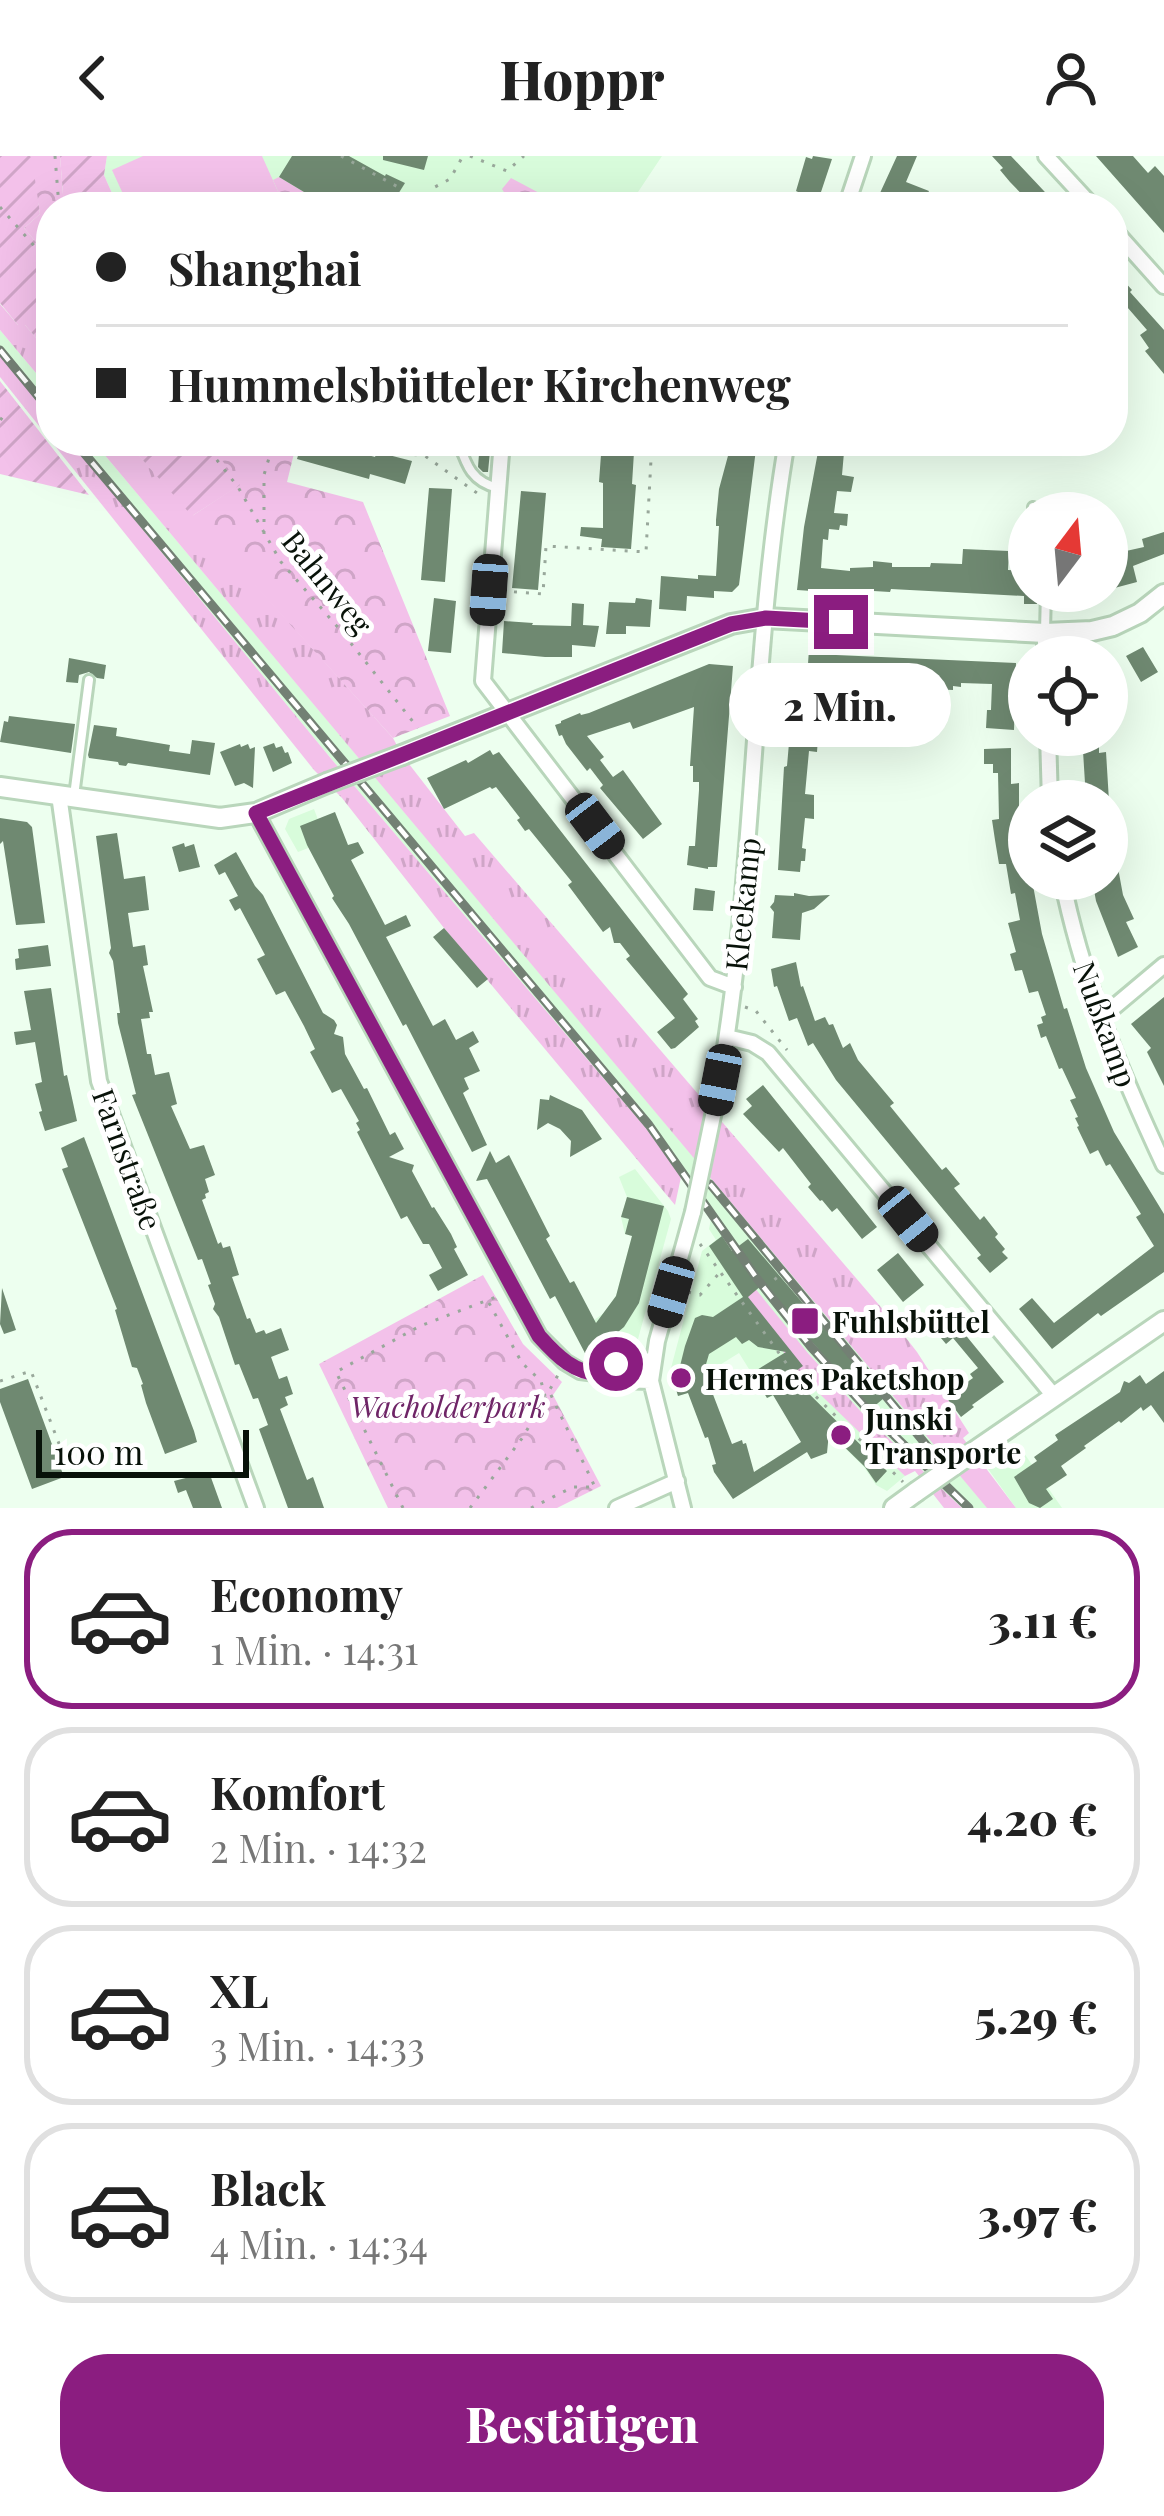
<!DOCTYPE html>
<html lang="de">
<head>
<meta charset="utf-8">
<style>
	body { margin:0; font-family:"Playfair Display",serif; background:#f2f2f2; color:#222; height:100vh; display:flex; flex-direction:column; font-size:45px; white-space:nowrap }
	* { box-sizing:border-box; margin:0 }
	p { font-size:39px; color:#767676 }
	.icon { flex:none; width:66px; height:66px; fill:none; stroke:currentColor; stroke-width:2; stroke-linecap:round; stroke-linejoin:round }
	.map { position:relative; height:1352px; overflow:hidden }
	.panel { display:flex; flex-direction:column; background:#fff; flex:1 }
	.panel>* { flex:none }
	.hud { position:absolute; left:36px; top:36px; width:1092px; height:264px; border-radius:48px; box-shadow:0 12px 48px #0002; display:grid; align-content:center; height:264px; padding:0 60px; background:#fff }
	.needle { width:78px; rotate:16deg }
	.controls { position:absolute; left:1008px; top:336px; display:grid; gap:24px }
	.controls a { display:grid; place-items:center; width:120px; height:120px; border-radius:50%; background:#fff; box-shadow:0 12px 48px #0002; font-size:60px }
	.scale { position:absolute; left:36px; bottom:30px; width:213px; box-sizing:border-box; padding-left:12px; border:6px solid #081209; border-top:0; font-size:33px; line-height:42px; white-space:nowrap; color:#081209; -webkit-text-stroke:9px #fff; paint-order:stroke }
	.end { position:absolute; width:54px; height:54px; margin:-27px; border:15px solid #8b1d80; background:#fff; box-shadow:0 0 0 6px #fff }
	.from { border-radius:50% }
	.bubble { position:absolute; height:84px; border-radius:42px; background:#fff; box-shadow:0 12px 48px #0002; font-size:39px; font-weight:800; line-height:84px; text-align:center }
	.car { position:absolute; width:36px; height:72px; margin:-36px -18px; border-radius:15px; box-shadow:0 0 9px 3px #0007; background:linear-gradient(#222 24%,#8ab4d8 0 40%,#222 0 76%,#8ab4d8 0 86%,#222 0) }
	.hud b { display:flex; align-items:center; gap:42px; height:114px; font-size:45px }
	.hud b+b { border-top:3px solid #e0e0e0 }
	.hud i { width:30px; height:30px; background:#222 }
	ul { padding:21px 0 0; list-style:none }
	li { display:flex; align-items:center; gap:36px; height:180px; margin:0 24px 18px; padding:0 36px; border:6px solid #e0e0e0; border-radius:48px }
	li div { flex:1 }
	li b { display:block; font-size:45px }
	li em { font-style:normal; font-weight:800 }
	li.selected { border-color:#8b1d80 }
	li>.icon { width:108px; height:108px; stroke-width:1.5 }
	.action { display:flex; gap:24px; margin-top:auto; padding:24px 60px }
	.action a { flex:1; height:138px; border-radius:48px; background:#8b1d80; color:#fff; font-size:48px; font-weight:800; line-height:138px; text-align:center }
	header { display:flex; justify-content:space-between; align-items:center; height:156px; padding:0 60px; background:#fff; font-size:54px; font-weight:800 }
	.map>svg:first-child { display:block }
	.built { fill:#d8fcdb }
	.grass { fill:url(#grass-tufts) }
	.park { fill:url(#park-crowns) }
	.garden { fill:url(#garden-furrows) }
	.pitch { fill:#f3c1ea }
	.building { fill:#6f8971; fill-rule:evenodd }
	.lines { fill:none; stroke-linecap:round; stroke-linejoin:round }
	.lane-casing { stroke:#b9d6bb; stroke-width:14 }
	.street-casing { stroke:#b9d6bb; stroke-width:20 }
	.secondary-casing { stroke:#b9d6bb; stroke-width:24 }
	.path { stroke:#99a89b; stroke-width:3; stroke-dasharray:3 9; stroke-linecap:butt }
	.lane { stroke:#fff; stroke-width:8 }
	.street { stroke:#fff; stroke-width:14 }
	.secondary { stroke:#fff; stroke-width:18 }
	.rail-casing { stroke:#738074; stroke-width:9 }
	.rail { stroke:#fff; stroke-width:4.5; stroke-dasharray:14; stroke-linecap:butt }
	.street-bridge-casing { stroke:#b9d6bb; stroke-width:20; stroke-linecap:butt }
	.secondary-bridge-casing { stroke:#b9d6bb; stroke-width:24; stroke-linecap:butt }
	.street-bridge { stroke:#fff; stroke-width:14 }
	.secondary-bridge { stroke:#fff; stroke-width:18 }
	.route { stroke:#8b1d80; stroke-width:15 }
	.poi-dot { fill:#8b1d80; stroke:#fff; stroke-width:4.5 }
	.labels { text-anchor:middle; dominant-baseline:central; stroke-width:10; stroke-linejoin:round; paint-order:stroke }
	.street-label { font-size:30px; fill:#081209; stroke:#fff }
	.poi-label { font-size:30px; font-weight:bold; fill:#081209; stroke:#fff; text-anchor:start }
	.park-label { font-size:30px; font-style:italic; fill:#6f2567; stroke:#fff }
</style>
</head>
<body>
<header><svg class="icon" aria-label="back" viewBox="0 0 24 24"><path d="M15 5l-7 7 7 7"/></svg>Hoppr<svg class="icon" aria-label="person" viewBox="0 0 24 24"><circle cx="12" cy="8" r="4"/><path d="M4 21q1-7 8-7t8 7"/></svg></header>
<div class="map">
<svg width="1164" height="1352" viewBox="0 0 1164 1352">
	<defs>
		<pattern id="grass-tufts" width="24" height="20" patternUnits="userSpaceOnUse" patternTransform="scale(3)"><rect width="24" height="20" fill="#f3c1ea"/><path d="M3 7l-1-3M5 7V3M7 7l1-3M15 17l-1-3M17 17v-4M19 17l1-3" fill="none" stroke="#cfa5c7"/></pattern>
		<pattern id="park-crowns" width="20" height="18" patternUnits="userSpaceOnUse" patternTransform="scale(3)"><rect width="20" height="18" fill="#f3c1ea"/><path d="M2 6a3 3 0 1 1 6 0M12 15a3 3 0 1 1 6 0" fill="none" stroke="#cfa5c7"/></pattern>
		<pattern id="garden-furrows" width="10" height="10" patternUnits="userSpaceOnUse" patternTransform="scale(3)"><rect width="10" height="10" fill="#f3c1ea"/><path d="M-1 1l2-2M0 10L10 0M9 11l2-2" fill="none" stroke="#cfa5c7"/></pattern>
	</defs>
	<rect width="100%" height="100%" fill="#edffef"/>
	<path class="built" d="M107,0H662L628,51H118L104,19Z
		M0,174L51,235V262L0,200Z
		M70,285H93L988,1352H962L864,1259L807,1196L761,1168L905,1320L887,1335L876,1329L864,1311L815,1262L774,1240L767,1242L739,1197L686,1230L687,1237L678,1240L671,1212L702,1095L716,1084L709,1073L711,1063L645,971L333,605Z
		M314,653L326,685L298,696L285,673L289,663Z
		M635,1013L668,1055L671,1063L638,1183L611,1195L594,1164L604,1157L616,1140L632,1080L625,1078L621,1061L627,1041L619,1021Z
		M1017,1287L1062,1352H1016L986,1310Z"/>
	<path class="grass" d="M0,148L18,169H25L51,199V235L0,174Z
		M0,200L51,262V285L0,221Z
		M51,285H70L333,605L645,971L681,1021L675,1049L444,772L342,642L314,614Z
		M93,285H126L393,582L402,599L465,680L474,677L892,1164L917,1196L969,1277L963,1282L1016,1352H987Z
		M749,1125L807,1196L864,1259L962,1352H944L915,1315L905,1320L800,1219L739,1134Z"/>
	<path class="park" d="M30,0H60L64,51H51V104L24,72L40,58Z
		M279,21L329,51H285L273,24Z
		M511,22L560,48L557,51H513L502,33Z
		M206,285H297L287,326L363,346L450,560L393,582L192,360L239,329Z
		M483,1119L523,1188L562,1226L553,1239L601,1330L557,1352H388L319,1208Z"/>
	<path class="garden" d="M0,0H30L32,3L40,58L24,72L51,104V199L25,169H18L0,147Z
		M60,0H107L104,19L118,51H64Z
		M0,225L89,339L0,318Z
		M126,285H208L240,329L192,360Z"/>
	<path class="pitch" d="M143,0H262L285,51H129L112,14Z"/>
	<path class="building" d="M292,0H349L385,20L386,18L405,27L390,51H329L279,21Z
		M383,0H428L424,14L383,4Z
		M813,0L832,3L816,51H793L798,36L796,35L806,1L812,3Z
		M897,0H917L906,26L929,35L927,39L930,40L926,51H878L880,37Z
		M992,0H1011L1059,51H1034L1010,26L1000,14L1003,12Z
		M1096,0H1133L1148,17L1155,10L1164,20V77Z
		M1113,113L1132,134L1130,136L1164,174V218L1145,195L1149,192L1140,179L1147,174L1121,144L1113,150Z
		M302,285H318L375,301L377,296L412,305L405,328L370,318L369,323L297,303Z
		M480,285H491L488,316H483L478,311Z
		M602,285H620L619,295L634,296L632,328L636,329L631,393L601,391L602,383L580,380L581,371L603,372V327L599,326Z
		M732,285H757L739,429L732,436L714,435V442L687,440L686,455L659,453L661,420L698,423V419L716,420L719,370H716V364L719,333Z
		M820,285H845L842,319L854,321L851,336L837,335L834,357L848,358L847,370L840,369L839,374L829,373L828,384L823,383L821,412L850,415V412L873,411V405L892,407V411H930L931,407L962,408L963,393L1009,395L1008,414L1029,415V435H1038L1037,448H1024V440L891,433L890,436L857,434V438L797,434L804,371Z
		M429,332L452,333L445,426L421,424Z
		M521,335L546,337L538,434L512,432Z
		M1164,376V398L1133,410L1137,426L1107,434V411L1113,410L1112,406L1127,402L1126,395L1144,391L1142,383Z
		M434,442L456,445L451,497L428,495Z
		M636,442L652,444L650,471L626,470V478H606L609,446L635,447Z
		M572,447L584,448L583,469L599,470L595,491L572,489V501H545L502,497L504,465L533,467L532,469L571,470Z
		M1143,491L1158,516L1141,526L1126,500Z
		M809,493L837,494L836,499L1016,507L1014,574L986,572L987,554H991L992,528L961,527V531L953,530V534L932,533V536L917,535V530L888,529V534L865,532V538L853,537V531H850L851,517L827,515L825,541H821L817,596L809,595L805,638L814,639V663L805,662L802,692L806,693L805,705H801L800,716L778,714L784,611L787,610L789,587H786L789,551H791L793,522L807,523Z
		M69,502L106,509L104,523L97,522L89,516L79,519L78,527L66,526Z
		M709,508L733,510L717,711H708V713L687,709L689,690H695L699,634V626H693V610H690L694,551L633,573L630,566L587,580L604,601L600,604L613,621L623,614L662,668L643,683L600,632L603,629L590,612L587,615L566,588L562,579L559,580L555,569L561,567V565L580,557L581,559L589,557Z
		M9,560L75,568L71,597L0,586L4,565L8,566Z
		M94,569L117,572L116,580L170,589L169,595L190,598L192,584L215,587L210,619L128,607L126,610L119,609L118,606L89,602L88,599Z
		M1082,579H1099V597L1106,596L1109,645H1081L1080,627H1085Z
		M274,587L276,592L282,590L285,597L288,596L292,607L273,616L263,591Z
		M240,588L241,591L248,588L250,593L255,591L253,632L244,627L235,630L220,596Z
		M1011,592V628L1019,627V654L1029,723L1032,724L1042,778L1064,853L1067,852L1086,912L1114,976L1164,1058V1116L1101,1160L1098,1157L1052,1193L1019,1153L1032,1142L1054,1167L1154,1090L1136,1061L1141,1058L1110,1008L1106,1010L1098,994L1090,998L1077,971L1079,970L1075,962L1078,961L1070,944L1076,942L1062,912L1059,913L1046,880L1041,882L1037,869L1043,867L1041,861L1046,859L1038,835L1029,837L1022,814L1015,815L1010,798L1016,796L1008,767L1020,764L1015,737L1011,738L1006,708H999L995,684L992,664L999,663L998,617H993V608H984V593Z
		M490,594L493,599L499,596L688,838L683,843L698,863L695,865L699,871L675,892L671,893L657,876L675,862L626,803L630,800L620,787H614L610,771L603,776L568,729L572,726L529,673L525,675L517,664L520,662L496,631L492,633L490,631L444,653L427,622L466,604L468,607Z
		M335,656L348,689L358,686L364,697L351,704L385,769L406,759L411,770L386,781L433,870L445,863L456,884L473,875L479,886L469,892L480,915L464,922L469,933L463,937L487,989L472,996L406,868L403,870L349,768L332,742L334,740L307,689L300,670Z
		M0,662L27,666L32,671L45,767L16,769L3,685L0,688Z
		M117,677L124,723L145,720L149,754L128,757L133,791L145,789L148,809L143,810L153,856H149L150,862L141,863L147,898H151L155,919L169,916L177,948L171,950L190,993L204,989L215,1019L205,1023L209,1036L205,1038L206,1042L202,1044L218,1088L221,1086L223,1092L230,1090L239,1119L232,1121L247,1163L250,1162L256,1177L264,1174L266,1178L281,1172L289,1194L271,1201L279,1223L287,1220L293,1238L285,1241L288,1249L280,1253L307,1324L313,1321L324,1352H288L259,1273L268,1269L258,1242L253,1243L239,1208L235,1209L219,1161L213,1153L215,1148L208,1129L211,1128L202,1103L198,1104L132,939L136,938L118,867L117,857H120L113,805L109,797L111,792L96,680Z
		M1113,685L1123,739L1134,763L1126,766L1138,791L1118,801L1096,745L1092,723H1107V686Z
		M184,687L185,691L194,688L200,711L179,716L172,691Z
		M236,696L255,730L263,739L323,857L334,864L337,869L334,878L343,881L345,898L364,933L367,932L390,979L395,976L404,993L389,1001L414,1009L412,1015L432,1052L434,1051L451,1078L457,1091L454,1093L468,1119L438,1135L429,1119L442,1112L429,1088H423L407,1060L401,1063L357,976L360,974L356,967L359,965L341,933L332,937L310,896L315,893L304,870L285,835L276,839L257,803L265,799L240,752L235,755L229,744L238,740L225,716L219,719L214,709Z
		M695,732L715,735L713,755L693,754Z
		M794,737L809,740L830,739L814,753L802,757L800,784L772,782L774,756L770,751L774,746L775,739L794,740Z
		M444,772L488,823L477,832L433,781Z
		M48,789L51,810L16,814L15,803L19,802L18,793Z
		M796,806L801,831L803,830L815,865L825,861L829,869L833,868L843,892L850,887L858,904L894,947L890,950L942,1014L946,1011L960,1028L954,1032L980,1064L984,1060L998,1078L995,1081L1005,1093L1002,1096L1008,1102L990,1117L977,1102L981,1099L836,924L813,887L808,890L797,862L789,865L777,830L774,831L771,813Z
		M51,832L64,920L67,919L77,965L45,975L39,956L42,955L35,928L42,926L35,886L16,889L14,876L31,874L24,835Z
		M1164,841V930L1147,896L1151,892L1131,868Z
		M763,929L877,1071L862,1083L837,1052L832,1056L822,1044L820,1045L808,1031L811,1028L783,992L779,996L743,958L752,950L746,943Z
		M550,939L582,954L602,983L570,1001L571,985L560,973L548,967L537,974L540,943L549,944Z
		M84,981L194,1275L197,1286L165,1298L146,1247L141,1229L143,1228L137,1212L132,1211L115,1154L117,1153L62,1013L68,1011L61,992Z
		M490,995L496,1007L509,999L550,1080L546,1083L570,1127L574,1125L596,1167L616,1140L632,1080L625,1078L629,1063L621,1061L627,1041L664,1050L639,1147L624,1171L606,1186L608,1190L587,1201L555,1140L550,1143L487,1023L476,1025Z
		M722,1080L732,1095L748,1083L884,1242L871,1253L762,1129L748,1141L803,1210L790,1219L887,1315L876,1327L865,1311L829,1276L827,1297L811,1303L807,1296L733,1343L714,1316L712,1309L716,1308L708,1281L705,1282L688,1237L678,1240L675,1230L685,1190L695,1162L702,1159L713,1161L743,1141L709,1090ZM736,1181L742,1188L749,1184L758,1191L786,1196L752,1217L767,1242L773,1239L801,1286L754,1316L746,1287L743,1288L742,1284L732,1288L704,1215L709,1198Z
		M898,1097L924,1129L903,1146L877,1114Z
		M2,1132L16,1174L4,1178L0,1168Z
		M941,1149L1004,1226L972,1249L974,1251L961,1261L946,1241L973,1222L970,1218L978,1212L953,1182L946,1188L925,1163Z
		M1164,1215V1267L1151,1249L1143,1255L1141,1251L1121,1267L1119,1265L1084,1290L1086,1292L1061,1310L1067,1319L1046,1333L1053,1343L1040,1352L1029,1347L1014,1321L1037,1305L1034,1301L1058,1284L1055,1279L1120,1236L1124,1225L1129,1227L1140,1219L1146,1228Z
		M28,1223L64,1321L32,1333L0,1246V1233Z
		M209,1316L222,1352H193L186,1334L178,1337L174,1325Z"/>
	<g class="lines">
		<g class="lane-casing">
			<path id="lane" d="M458,285C466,308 471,326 498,332
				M1033,351L1034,357
				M1045,475L1046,435
				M74,640L89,524"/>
		</g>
		<g class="street-casing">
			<path id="street" d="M1046,0L1093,51
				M846,51L863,0
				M1113,73L1164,130
				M502,285L483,525L710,822L734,831
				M1045,477V501
				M1048,579L1050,645
				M59,639L99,925L256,1352
				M256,657L539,1180L565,1206L580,1215L604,1218L617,1224L651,1225
				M1062,723C1082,823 1121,917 1164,1009
				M1102,861L1164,809
				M727,881L752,887L768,897L1054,1240
				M714,955C757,734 749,507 787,285
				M604,1218L617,1208L653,1204
				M617,1352L677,1325
				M683,1352L651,1225L657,1185L693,1056"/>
		</g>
		<g class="secondary-casing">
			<path id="secondary" d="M402,599L731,468L765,462L1045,477L1092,475L1113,470L1140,457L1164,438
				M0,631L220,662L256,657L327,627
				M972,1297L1164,1165
				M894,1352L916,1336"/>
		</g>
		<path class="path" d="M55,0L59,51
			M341,0L398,31L388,49L391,51
			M470,0L507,15L524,0
			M0,51L51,109
			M423,51L433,32L450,23L463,0
			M0,262L6,266
			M202,285L238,331L281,406L342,476L418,572
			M390,295L425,300L477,337
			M264,378V319L274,285
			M502,435L543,438L546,390L646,396L652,285
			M745,851L756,855L787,894
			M700,1088L797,1222L903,1326
			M765,1131L779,1120
			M688,1136L700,1139L722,1114
			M489,1147L522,1207L541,1225L545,1240
			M0,1225L31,1215L63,1298L58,1300
			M403,1352L336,1216L420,1170L501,1139
			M470,1352L523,1281L558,1219
			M531,1352L573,1331H595L549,1235"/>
		<use href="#lane" class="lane"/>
		<use href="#street" class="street"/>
		<use href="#secondary" class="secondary"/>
		<g class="rail-casing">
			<path id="rail" d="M0,194L51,256
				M74,285L649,969L758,1124L811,1191L869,1255L969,1352
				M710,1028L928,1291"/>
		</g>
		<use href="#rail" class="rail"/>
		<g class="street-bridge-casing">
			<path id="street-bridge" d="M693,1056L714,955"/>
		</g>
		<g class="secondary-bridge-casing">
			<path id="secondary-bridge" d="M327,627L402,599
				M916,1336L972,1297"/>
		</g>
		<use href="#street-bridge" class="street-bridge"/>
		<use href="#secondary-bridge" class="secondary-bridge"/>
	</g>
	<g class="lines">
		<path class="route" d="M616,1208L604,1218C575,1219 557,1200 539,1180L256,657L731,468L766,462L841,466"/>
	</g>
	<g class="poi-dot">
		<rect x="790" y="1150" width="30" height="30" rx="6"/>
		<circle cx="681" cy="1222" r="12"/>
		<circle cx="841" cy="1279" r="12"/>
	</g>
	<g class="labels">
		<g class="street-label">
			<text transform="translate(328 426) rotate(51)">Bahnweg</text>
			<text transform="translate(742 748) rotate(-84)">Kleekamp</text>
			<text transform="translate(1106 868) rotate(70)">Nußkamp</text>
			<text transform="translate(128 1003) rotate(70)">Farnstraße</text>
		</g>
		<g class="poi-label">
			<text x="832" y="1165">Fuhlsbüttel</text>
			<text x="705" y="1222">Hermes Paketshop</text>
			<text x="865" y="1262">Junski<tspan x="865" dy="34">Transporte</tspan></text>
		</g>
		<g class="park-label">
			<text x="448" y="1250">Wacholderpark</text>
		</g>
	</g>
</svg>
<div class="controls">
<a><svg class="needle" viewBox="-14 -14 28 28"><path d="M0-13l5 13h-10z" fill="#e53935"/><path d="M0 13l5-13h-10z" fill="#767676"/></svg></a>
<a><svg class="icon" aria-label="locate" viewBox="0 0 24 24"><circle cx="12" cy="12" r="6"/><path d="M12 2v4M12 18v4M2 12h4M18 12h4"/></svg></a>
<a><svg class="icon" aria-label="layers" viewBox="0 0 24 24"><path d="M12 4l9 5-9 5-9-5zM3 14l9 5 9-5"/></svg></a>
</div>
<div class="scale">100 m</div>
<i class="end from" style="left:616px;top:1208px"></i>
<i class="end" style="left:841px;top:466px"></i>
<div class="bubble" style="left:729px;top:507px;width:222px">2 Min.</div>
<i class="car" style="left:489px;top:434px;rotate:184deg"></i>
<i class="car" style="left:595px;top:670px;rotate:143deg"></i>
<i class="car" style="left:720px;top:924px;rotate:191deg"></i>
<i class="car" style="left:908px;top:1063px;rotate:141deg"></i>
<i class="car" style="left:671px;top:1136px;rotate:196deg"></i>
<div class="hud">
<b><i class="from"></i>Shanghai</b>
<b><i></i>Hummelsbütteler Kirchenweg</b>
</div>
</div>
<section class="panel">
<ul>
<li class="selected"><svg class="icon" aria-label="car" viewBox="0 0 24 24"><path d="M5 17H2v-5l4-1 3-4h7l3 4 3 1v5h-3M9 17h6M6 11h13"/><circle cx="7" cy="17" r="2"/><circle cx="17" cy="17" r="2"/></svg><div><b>Economy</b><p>1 Min. · 14:31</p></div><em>3.11 €</em></li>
<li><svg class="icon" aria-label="car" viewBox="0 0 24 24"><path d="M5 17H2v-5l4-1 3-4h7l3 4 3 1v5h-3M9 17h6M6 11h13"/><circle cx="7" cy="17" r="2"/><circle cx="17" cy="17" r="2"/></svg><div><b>Komfort</b><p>2 Min. · 14:32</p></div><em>4.20 €</em></li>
<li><svg class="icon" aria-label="car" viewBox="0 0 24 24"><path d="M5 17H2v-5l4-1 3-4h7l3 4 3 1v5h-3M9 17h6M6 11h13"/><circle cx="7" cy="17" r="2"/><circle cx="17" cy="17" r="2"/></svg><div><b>XL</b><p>3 Min. · 14:33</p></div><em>5.29 €</em></li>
<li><svg class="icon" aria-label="car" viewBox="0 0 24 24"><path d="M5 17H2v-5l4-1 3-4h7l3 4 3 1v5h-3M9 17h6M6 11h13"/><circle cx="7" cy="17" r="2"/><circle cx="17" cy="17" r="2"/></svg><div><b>Black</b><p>4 Min. · 14:34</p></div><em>3.97 €</em></li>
</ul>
<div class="action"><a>Bestätigen</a></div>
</section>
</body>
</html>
